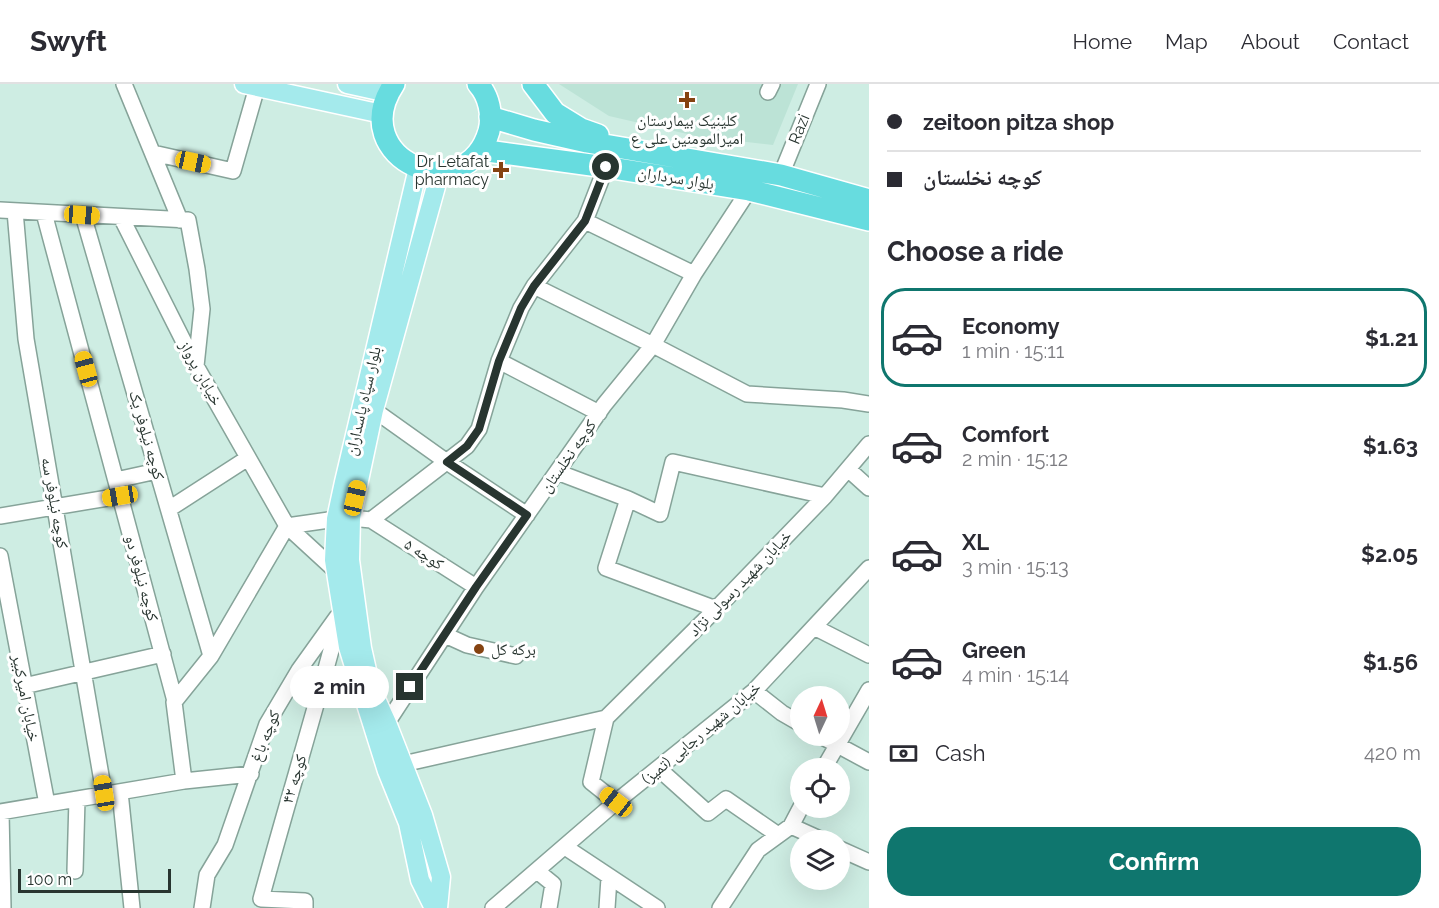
<!DOCTYPE html>
<html lang="en">
<head>
<meta charset="utf-8">
<style>
	body { margin:0; font-family:Raleway,"Noto Naskh Arabic",sans-serif; background:#f7f7f7; color:#2b2b33; height:100vh; display:flex; flex-direction:column; font-size:22px; white-space:nowrap }
	* { box-sizing:border-box; margin:0 }
	p { font-size:20px; color:#7c7c81 }
	.icon { flex:none; width:33px; height:33px; fill:none; stroke:currentColor; stroke-width:2; stroke-linecap:round; stroke-linejoin:round }
	.map { position:relative; flex:1; overflow:hidden }
	.side { display:flex; flex-direction:column; background:#fff; width:570px }
	.side>* { flex:none }
	.guide { display:grid; align-content:center; height:132px; padding:0 18px; background:#fff }
	.needle { width:39px; rotate:4deg }
	.fabs { position:absolute; left:790px; top:602px; display:grid; gap:12px }
	.fabs a { display:grid; place-items:center; width:60px; height:60px; border-radius:50%; background:#fff; box-shadow:0 6px 24px #0002; font-size:30px }
	.scale { position:absolute; left:18px; bottom:15px; width:153px; box-sizing:border-box; padding-left:6px; border:3px solid #283530; border-top:0; font-size:16px; line-height:21px; white-space:nowrap; color:#283530; -webkit-text-stroke:4px #fff; paint-order:stroke }
	.end { position:absolute; width:27px; height:27px; margin:-14px; border:8px solid #283530; background:#fff; box-shadow:0 0 0 3px #fff }
	.from { border-radius:50% }
	.bubble { position:absolute; height:42px; border-radius:21px; background:#fff; box-shadow:0 6px 24px #0002; font-size:20px; font-weight:700; line-height:42px; text-align:center }
	.car { position:absolute; width:18px; height:36px; margin:-18px -9px; border-radius:8px; box-shadow:0 0 4px 2px #0007; background:linear-gradient(#f5c518 24%,#345 0 40%,#f5c518 0 76%,#345 0 86%,#f5c518 0) }
	.guide b { display:flex; align-items:center; gap:21px; height:57px; font-size:22px }
	.guide b+b { border-top:2px solid #e1e1e2 }
	.guide i { width:15px; height:15px; background:#2b2b33 }
	ul { padding:0; list-style:none }
	li { display:flex; align-items:center; gap:18px; height:99px; margin:0 12px 9px; padding:0 6px; border:3px solid transparent; border-radius:24px }
	li div { flex:1 }
	li b { display:block; font-size:22px }
	li em { font-style:normal; font-weight:700 }
	li.selected { border-color:#0f766e }
	li>.icon { width:54px; height:54px; stroke-width:1.5 }
	h2 { padding:0 18px; font-size:27px; line-height:72px }
	.pay { display:flex; align-items:center; gap:15px; height:66px; padding:0 18px; font-size:22px }
	.pay p { margin-inline-start:auto }
	.cta { display:flex; gap:12px; margin-top:auto; padding:12px 18px }
	.cta a { flex:1; height:69px; border-radius:24px; background:#0f766e; color:#fff; font-size:24px; font-weight:700; line-height:69px; text-align:center }
	header { display:flex; align-items:center; gap:36px; box-sizing:border-box; height:84px; padding:0 30px; background:#fff; border-bottom:2px solid #e1e1e2 }
	header strong { font-size:28px }
	nav { display:flex; gap:33px; margin-inline-start:auto; font-size:21px }
	main { display:flex; flex:1; min-height:0 }
	.map>svg:first-child { display:block }
	.built { fill:#bce3d6 }
	.lines { fill:none; stroke-linecap:round; stroke-linejoin:round }
	.minor-casing { stroke:#86a399; stroke-width:18 }
	.major-casing { stroke:#fff; stroke-width:21 }
	.highway-casing { stroke:#fff; stroke-width:24 }
	.minor { stroke:#fff; stroke-width:15 }
	.major { stroke:#a4eaec; stroke-width:18 }
	.highway { stroke:#67dcdf; stroke-width:21 }
	.route { stroke:#283530; stroke-width:8 }
	.poi-dot { fill:#854311; stroke:#fff; stroke-width:2 }
	.labels { text-anchor:middle; dominant-baseline:central; stroke-width:6; stroke-linejoin:round; paint-order:stroke }
	.poi-label { font-size:16px; fill:#283530; stroke:#fff }
	.street-label { font-size:16px; fill:#283530; stroke:#fff }
</style>
</head>
<body>
<header>
<strong>Swyft</strong>
<nav><a>Home</a><a>Map</a><a>About</a><a>Contact</a></nav>
</header>
<main>
<div class="map">
<svg width="869" height="824" viewBox="0 0 869 824">
	<rect width="100%" height="100%" fill="#ceede3"/>
	<path class="built" d="M559,0H798L773,61L696,52L609,32Z"/>
	<g class="lines">
		<g class="minor-casing">
			<path id="minor" d="M124,0L180,136
				M768,8L772,0
				M153,69L233,87L257,3
				M781,91L818,0
				M0,126L188,136L197,185L202,225L196,282
				M15,127L26,255L104,709
				M44,129L175,617
				M83,131L211,572
				M121,133L196,282L287,442L336,487
				M585,137L694,190
				M534,202L653,261L747,310L843,316L869,320
				M499,277L599,329
				M374,326L447,378L527,431
				M849,386L869,404
				M557,388L628,415L606,484L716,525
				M116,396L157,387
				M628,415L660,430L673,378L825,412
				M169,425L248,374
				M0,432L120,412
				M351,434L371,436L467,362L479,345L499,277L521,224L534,202L585,137L606,83
				M371,436L476,503
				M287,442L336,435
				M0,472L47,720
				M814,543L869,571
				M445,551L467,561L516,572
				M24,602L163,570
				M754,607L782,629L801,640
				M606,634L591,698L616,718
				M387,639L476,503L604,321L653,261L694,190L749,106
				M819,651L869,678
				M403,680L606,634L716,525L825,412L869,360
				M824,684L869,606
				M659,685L708,729L726,715L778,751
				M184,697L174,618L211,572L287,442
				M120,708L132,824
				M0,728L184,697L251,690
				M1,728L3,824
				M791,742L822,756
				M565,763L657,824
				M840,765L869,778
				M75,787L77,715
				M537,787L553,800L549,824
				M202,824L207,791L225,761L267,640L299,586L337,533
				M305,824V817L261,815C287,719 316,625 341,529
				M493,824L616,718L754,607L869,484
				M607,824L609,794
				M720,824L758,766L791,742L801,723"/>
		</g>
		<g class="major-casing">
			<path id="major" d="M244,0L382,30
				M347,0L388,9
				M418,84L344,398L336,435L334,476L348,563L387,687L408,739L420,796L434,824
				M438,824L441,793L423,731L387,639L371,604L362,564L350,476L351,434L374,326L440,88"/>
		</g>
		<g class="highway-casing">
			<path id="highway" d="M394,0C344,75 466,127 489,47C493,31 489,12 478,0
				M533,0L555,29L581,45L598,51
				M490,33L534,46L587,58L781,91L869,116
				M480,66L606,83L749,106L869,136"/>
		</g>
		<use href="#minor" class="minor"/>
		<use href="#major" class="major"/>
		<use href="#highway" class="highway"/>
	</g>
	<g class="lines">
		<path class="route" d="M410,603L476,503L527,431L447,378L467,362L479,345L499,277L521,224L534,202L585,137L606,83"/>
	</g>
	<g class="poi-dot">
		<path d="M684 7h6v6h6v6h-6v6h-6v-6h-6v-6h6z"/>
		<path d="M498 77h6v6h6v6h-6v6h-6v-6h-6v-6h6z"/>
		<circle cx="479" cy="565" r="6"/>
	</g>
	<g class="labels">
		<g class="poi-label">
			<text x="687" y="36">کلینیک بیمارستان<tspan x="687" dy="18">امیرالمومنین علی ع</tspan></text>
			<text x="489" y="77" text-anchor="end">Dr Letafat<tspan x="489" dy="18">pharmacy</tspan></text>
			<text x="491" y="565" text-anchor="start">برکه کل</text>
		</g>
		<g class="street-label">
			<text transform="translate(799 45) rotate(-68)">Razi</text>
			<text transform="translate(676 94) rotate(9)">بلوار سرداران</text>
			<text transform="translate(201 289) rotate(61)">خیابان پرواز</text>
			<text transform="translate(363 317) rotate(-77)">بلوار سپاه پاسداران</text>
			<text transform="translate(147 351) rotate(74)">کوچه نیلوفر یک</text>
			<text transform="translate(568 372) rotate(-55)">کوچه نخلستان</text>
			<text transform="translate(55 419) rotate(80)">کوچه نیلوفر سه</text>
			<text transform="translate(424 470) rotate(33)">کوچه ۵</text>
			<text transform="translate(142 494) rotate(75)">کوچه نیلوفر دو</text>
			<text transform="translate(740 499) rotate(-46)">خیابان شهید رسولی نژاد</text>
			<text transform="translate(26 614) rotate(79)">خیابان امیرکبیر</text>
			<text transform="translate(701 649) rotate(-40)">خیابان شهید رجایی (تمیز)</text>
			<text transform="translate(265 652) rotate(-68)">کوچه باغ</text>
			<text transform="translate(294 695) rotate(-73)">کوچه ۴۲</text>
		</g>
	</g>
</svg>
<div class="fabs">
<a><svg class="needle" viewBox="-14 -14 28 28"><path d="M0-13l5 13h-10z" fill="#e53935"/><path d="M0 13l5-13h-10z" fill="#7c7c81"/></svg></a>
<a><svg class="icon" aria-label="locate" viewBox="0 0 24 24"><circle cx="12" cy="12" r="6"/><path d="M12 2v4M12 18v4M2 12h4M18 12h4"/></svg></a>
<a><svg class="icon" aria-label="layers" viewBox="0 0 24 24"><path d="M12 4l9 5-9 5-9-5zM3 14l9 5 9-5"/></svg></a>
</div>
<div class="scale">100 m</div>
<i class="end from" style="left:606px;top:83px"></i>
<i class="end" style="left:410px;top:603px"></i>
<div class="bubble" style="left:290px;top:582px;width:99px">2 min</div>
<i class="car" style="left:193px;top:78px;rotate:102deg"></i>
<i class="car" style="left:82px;top:131px;rotate:94deg"></i>
<i class="car" style="left:86px;top:285px;rotate:345deg"></i>
<i class="car" style="left:120px;top:412px;rotate:261deg"></i>
<i class="car" style="left:355px;top:414px;rotate:13deg"></i>
<i class="car" style="left:104px;top:709px;rotate:351deg"></i>
<i class="car" style="left:616px;top:718px;rotate:308deg"></i>
</div>
<section class="side">
<div class="guide">
<b><i class="from"></i>zeitoon pitza shop</b>
<b><i></i>کوچه نخلستان</b>
</div>
<h2>Choose a ride</h2>
<ul>
<li class="selected"><svg class="icon" aria-label="car" viewBox="0 0 24 24"><path d="M5 17H2v-5l4-1 3-4h7l3 4 3 1v5h-3M9 17h6M6 11h13"/><circle cx="7" cy="17" r="2"/><circle cx="17" cy="17" r="2"/></svg><div><b>Economy</b><p>1 min · 15:11</p></div><em>$1.21</em></li>
<li><svg class="icon" aria-label="car" viewBox="0 0 24 24"><path d="M5 17H2v-5l4-1 3-4h7l3 4 3 1v5h-3M9 17h6M6 11h13"/><circle cx="7" cy="17" r="2"/><circle cx="17" cy="17" r="2"/></svg><div><b>Comfort</b><p>2 min · 15:12</p></div><em>$1.63</em></li>
<li><svg class="icon" aria-label="car" viewBox="0 0 24 24"><path d="M5 17H2v-5l4-1 3-4h7l3 4 3 1v5h-3M9 17h6M6 11h13"/><circle cx="7" cy="17" r="2"/><circle cx="17" cy="17" r="2"/></svg><div><b>XL</b><p>3 min · 15:13</p></div><em>$2.05</em></li>
<li><svg class="icon" aria-label="car" viewBox="0 0 24 24"><path d="M5 17H2v-5l4-1 3-4h7l3 4 3 1v5h-3M9 17h6M6 11h13"/><circle cx="7" cy="17" r="2"/><circle cx="17" cy="17" r="2"/></svg><div><b>Green</b><p>4 min · 15:14</p></div><em>$1.56</em></li>
</ul>
<div class="pay"><svg class="icon" aria-label="cash" viewBox="0 0 24 24"><path d="M3 7h18v10H3z"/><circle cx="12" cy="12" r="2"/></svg>Cash<p>420 m</p></div>
<div class="cta"><a>Confirm</a></div>
</section>
</main>
</body>
</html>
